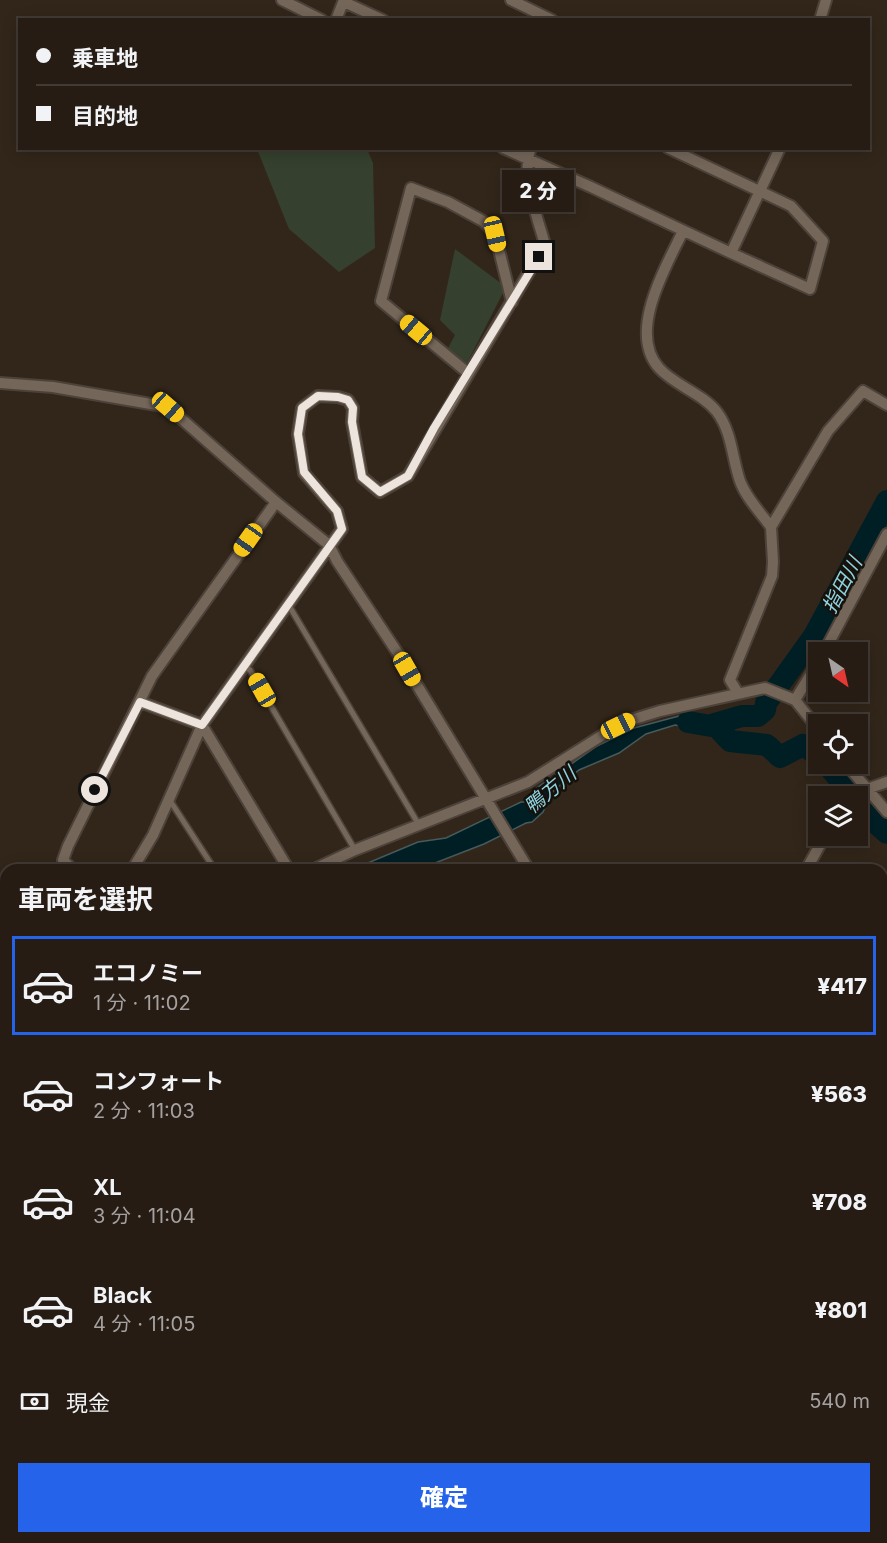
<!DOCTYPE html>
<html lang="ja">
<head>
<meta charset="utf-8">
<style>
	body { margin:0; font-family:Inter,"Noto Sans JP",sans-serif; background:#322922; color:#f1f3f6; height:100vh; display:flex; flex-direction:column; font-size:22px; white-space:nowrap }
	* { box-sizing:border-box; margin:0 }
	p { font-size:20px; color:#a4a1a0 }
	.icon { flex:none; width:33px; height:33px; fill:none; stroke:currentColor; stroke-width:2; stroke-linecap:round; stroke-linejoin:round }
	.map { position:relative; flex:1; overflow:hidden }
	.panel { position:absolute; left:0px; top:864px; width:888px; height:680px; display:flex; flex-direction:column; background:#261c14; border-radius:18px 18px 0 0; box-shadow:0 3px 15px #0003,0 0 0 2px #423a34 }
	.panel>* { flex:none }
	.hud { position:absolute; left:18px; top:18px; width:852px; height:132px; border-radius:0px; box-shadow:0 3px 15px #0003,0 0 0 2px #423a34; display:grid; align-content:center; height:132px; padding:0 18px; background:#261c14 }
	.needle { width:39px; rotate:146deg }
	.fabs { position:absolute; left:808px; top:642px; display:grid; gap:12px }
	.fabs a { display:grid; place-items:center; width:60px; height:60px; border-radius:0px; background:#261c14; box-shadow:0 3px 15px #0003,0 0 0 2px #423a34; font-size:30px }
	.end { position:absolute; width:27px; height:27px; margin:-14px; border:8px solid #ede5dd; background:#111; box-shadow:0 0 0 3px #111 }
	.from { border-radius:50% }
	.bubble { position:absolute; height:42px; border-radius:0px; background:#261c14; box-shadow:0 3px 15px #0003,0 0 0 2px #423a34; font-size:20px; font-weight:800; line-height:42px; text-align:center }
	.car { position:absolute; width:18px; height:36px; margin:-18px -9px; border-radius:8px; box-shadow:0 0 4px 2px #0007; background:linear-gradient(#f5c518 24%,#345 0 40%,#f5c518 0 76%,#345 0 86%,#f5c518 0) }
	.hud b { display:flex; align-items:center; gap:21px; height:57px; font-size:22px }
	.hud b+b { border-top:2px solid #423a34 }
	.hud i { width:15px; height:15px; background:#f1f3f6 }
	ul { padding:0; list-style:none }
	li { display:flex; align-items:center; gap:18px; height:99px; margin:0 12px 9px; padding:0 6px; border:3px solid transparent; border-radius:0px }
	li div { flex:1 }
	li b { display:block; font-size:22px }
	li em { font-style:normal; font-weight:800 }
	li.selected { border-color:#2563eb }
	li>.icon { width:54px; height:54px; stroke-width:1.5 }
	h2 { padding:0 18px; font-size:27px; line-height:72px }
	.pay { display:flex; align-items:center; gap:15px; height:66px; padding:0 18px; font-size:22px }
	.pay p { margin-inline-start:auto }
	.cta { display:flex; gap:12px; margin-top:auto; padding:12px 18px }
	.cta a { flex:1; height:69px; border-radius:0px; background:#2563eb; color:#fff; font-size:24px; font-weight:800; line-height:69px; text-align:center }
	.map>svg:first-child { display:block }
	.green { fill:#35402e }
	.water { fill:#001f25; stroke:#475a5c; stroke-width:1.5 }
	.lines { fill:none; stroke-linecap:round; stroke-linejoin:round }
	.river { stroke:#001f25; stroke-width:22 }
	.lane-casing { stroke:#4d4239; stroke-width:8 }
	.street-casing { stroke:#4d4239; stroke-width:14 }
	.lane { stroke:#746659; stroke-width:5 }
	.street { stroke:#746659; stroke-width:10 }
	.route { stroke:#ede5dd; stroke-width:8 }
	.labels { text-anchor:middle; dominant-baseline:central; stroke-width:5; stroke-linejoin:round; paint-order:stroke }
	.water-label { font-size:20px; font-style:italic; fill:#8ed2e0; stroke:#16110b }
</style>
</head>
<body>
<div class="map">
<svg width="887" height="1543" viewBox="0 0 887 1543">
	<rect width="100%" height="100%" fill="#32261a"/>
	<path class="green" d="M257,149H367L373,163L375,248L339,272L289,229Z
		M455,249L506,287L467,363L446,352L455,335L440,320Z"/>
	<path class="water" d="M679,716L716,720V731L704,727L691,728L675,725L646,734L619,753L579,770L552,792L543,812L532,822L526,823L484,844L435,863L409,865L391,870H351L418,842L446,838L521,802H531L534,799V790L597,746L634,728Z"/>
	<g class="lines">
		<path class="river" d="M688,722L717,727L730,741L767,745L780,757L803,745L819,756
			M711,725L742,716H758L765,710L766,703L814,636L887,501
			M827,764L853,796
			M858,807L887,833
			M0,1457L6,1453"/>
		<g class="lane-casing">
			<path id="lane" d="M288,604L419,825
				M244,667L250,670L355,850
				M169,799L215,870"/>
		</g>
		<g class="street-casing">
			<path id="street" d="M282,0L322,20
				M511,0L552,20
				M344,2L383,20
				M336,20L344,0
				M820,20L826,0
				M503,148L591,187L731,253L780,148
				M668,148L791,206L823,241L810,289L731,253
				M683,231C666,267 627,332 659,368C674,385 702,393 717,412C732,432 732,458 740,481C746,498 761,513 771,527
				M468,373L381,301L411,188L448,202L483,221L495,234L512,302
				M0,383L53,387L168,407L276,502L329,545L337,561L397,652L529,870
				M824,652L887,534
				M738,693L730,680L772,576L773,562L771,527L828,431L863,391L887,405
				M795,700L819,661
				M140,702L202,725L289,870
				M846,764L887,812
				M858,798L867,789L887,782
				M73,870L63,860L68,846L152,676L276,502
				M132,870L153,835L202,725L342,529L337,511L304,473L298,434L302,408L318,396L338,397L348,400L353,408L352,422L362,477L380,492L408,476L545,245C538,218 520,174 531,148
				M312,870L355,850L528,782L606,733L631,720L660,711L765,688L795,700L819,730
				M806,870L825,836
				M0,1109L6,1110
				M882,1114L887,1123
				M882,1459L887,1467
				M233,1538L236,1543
				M472,1538L475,1543
				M448,1543L454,1538
				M627,1543L636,1538"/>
		</g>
		<use href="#lane" class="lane"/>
		<use href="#street" class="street"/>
	</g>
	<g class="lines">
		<path class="route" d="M95,790L140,702L202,725L342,529L337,511L304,472L298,434L302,408L318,396L338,397L348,400L353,408L352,422L362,477L380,492L408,476L434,428L539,257"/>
	</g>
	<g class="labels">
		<g class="water-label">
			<text transform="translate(842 585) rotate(-62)">指田川</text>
			<text transform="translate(550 790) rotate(-40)">鴨方川</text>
		</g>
	</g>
</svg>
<div class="fabs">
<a><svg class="needle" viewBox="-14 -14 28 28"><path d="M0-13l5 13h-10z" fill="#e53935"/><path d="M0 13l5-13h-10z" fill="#a4a1a0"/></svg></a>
<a><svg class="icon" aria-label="locate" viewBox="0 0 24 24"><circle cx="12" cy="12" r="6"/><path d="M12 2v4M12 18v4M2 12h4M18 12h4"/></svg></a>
<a><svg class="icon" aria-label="layers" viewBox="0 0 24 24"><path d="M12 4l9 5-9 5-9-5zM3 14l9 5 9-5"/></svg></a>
</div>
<i class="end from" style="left:95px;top:790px"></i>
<i class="end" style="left:539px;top:257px"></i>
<div class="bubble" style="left:502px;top:170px;width:72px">2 分</div>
<i class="car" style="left:495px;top:234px;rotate:167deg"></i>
<i class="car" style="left:416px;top:330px;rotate:310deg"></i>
<i class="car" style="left:168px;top:407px;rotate:131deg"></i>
<i class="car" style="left:248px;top:540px;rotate:215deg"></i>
<i class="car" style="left:407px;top:669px;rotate:150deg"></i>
<i class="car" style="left:262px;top:690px;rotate:330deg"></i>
<i class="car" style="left:618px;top:726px;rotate:64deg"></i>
<div class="hud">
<b><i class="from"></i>乗車地</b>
<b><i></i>目的地</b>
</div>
<section class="panel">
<h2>車両を選択</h2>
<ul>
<li class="selected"><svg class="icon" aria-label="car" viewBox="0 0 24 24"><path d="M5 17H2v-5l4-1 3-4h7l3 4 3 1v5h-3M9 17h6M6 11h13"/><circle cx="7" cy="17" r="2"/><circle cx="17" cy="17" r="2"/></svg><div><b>エコノミー</b><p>1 分 · 11:02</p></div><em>¥417</em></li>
<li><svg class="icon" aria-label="car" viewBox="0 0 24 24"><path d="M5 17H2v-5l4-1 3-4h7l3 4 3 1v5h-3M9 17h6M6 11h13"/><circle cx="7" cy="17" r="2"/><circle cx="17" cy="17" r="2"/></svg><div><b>コンフォート</b><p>2 分 · 11:03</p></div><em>¥563</em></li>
<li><svg class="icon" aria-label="car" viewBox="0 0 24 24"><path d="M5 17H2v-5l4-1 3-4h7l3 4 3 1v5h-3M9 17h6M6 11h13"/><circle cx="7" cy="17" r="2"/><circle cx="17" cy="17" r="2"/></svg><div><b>XL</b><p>3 分 · 11:04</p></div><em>¥708</em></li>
<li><svg class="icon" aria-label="car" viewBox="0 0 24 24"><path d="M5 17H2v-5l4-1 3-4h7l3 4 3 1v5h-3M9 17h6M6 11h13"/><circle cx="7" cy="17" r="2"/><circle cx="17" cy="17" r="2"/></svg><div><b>Black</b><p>4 分 · 11:05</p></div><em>¥801</em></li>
</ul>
<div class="pay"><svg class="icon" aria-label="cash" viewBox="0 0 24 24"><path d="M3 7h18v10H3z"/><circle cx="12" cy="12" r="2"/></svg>現金<p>540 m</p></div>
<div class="cta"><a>確定</a></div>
</section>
</div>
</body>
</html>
